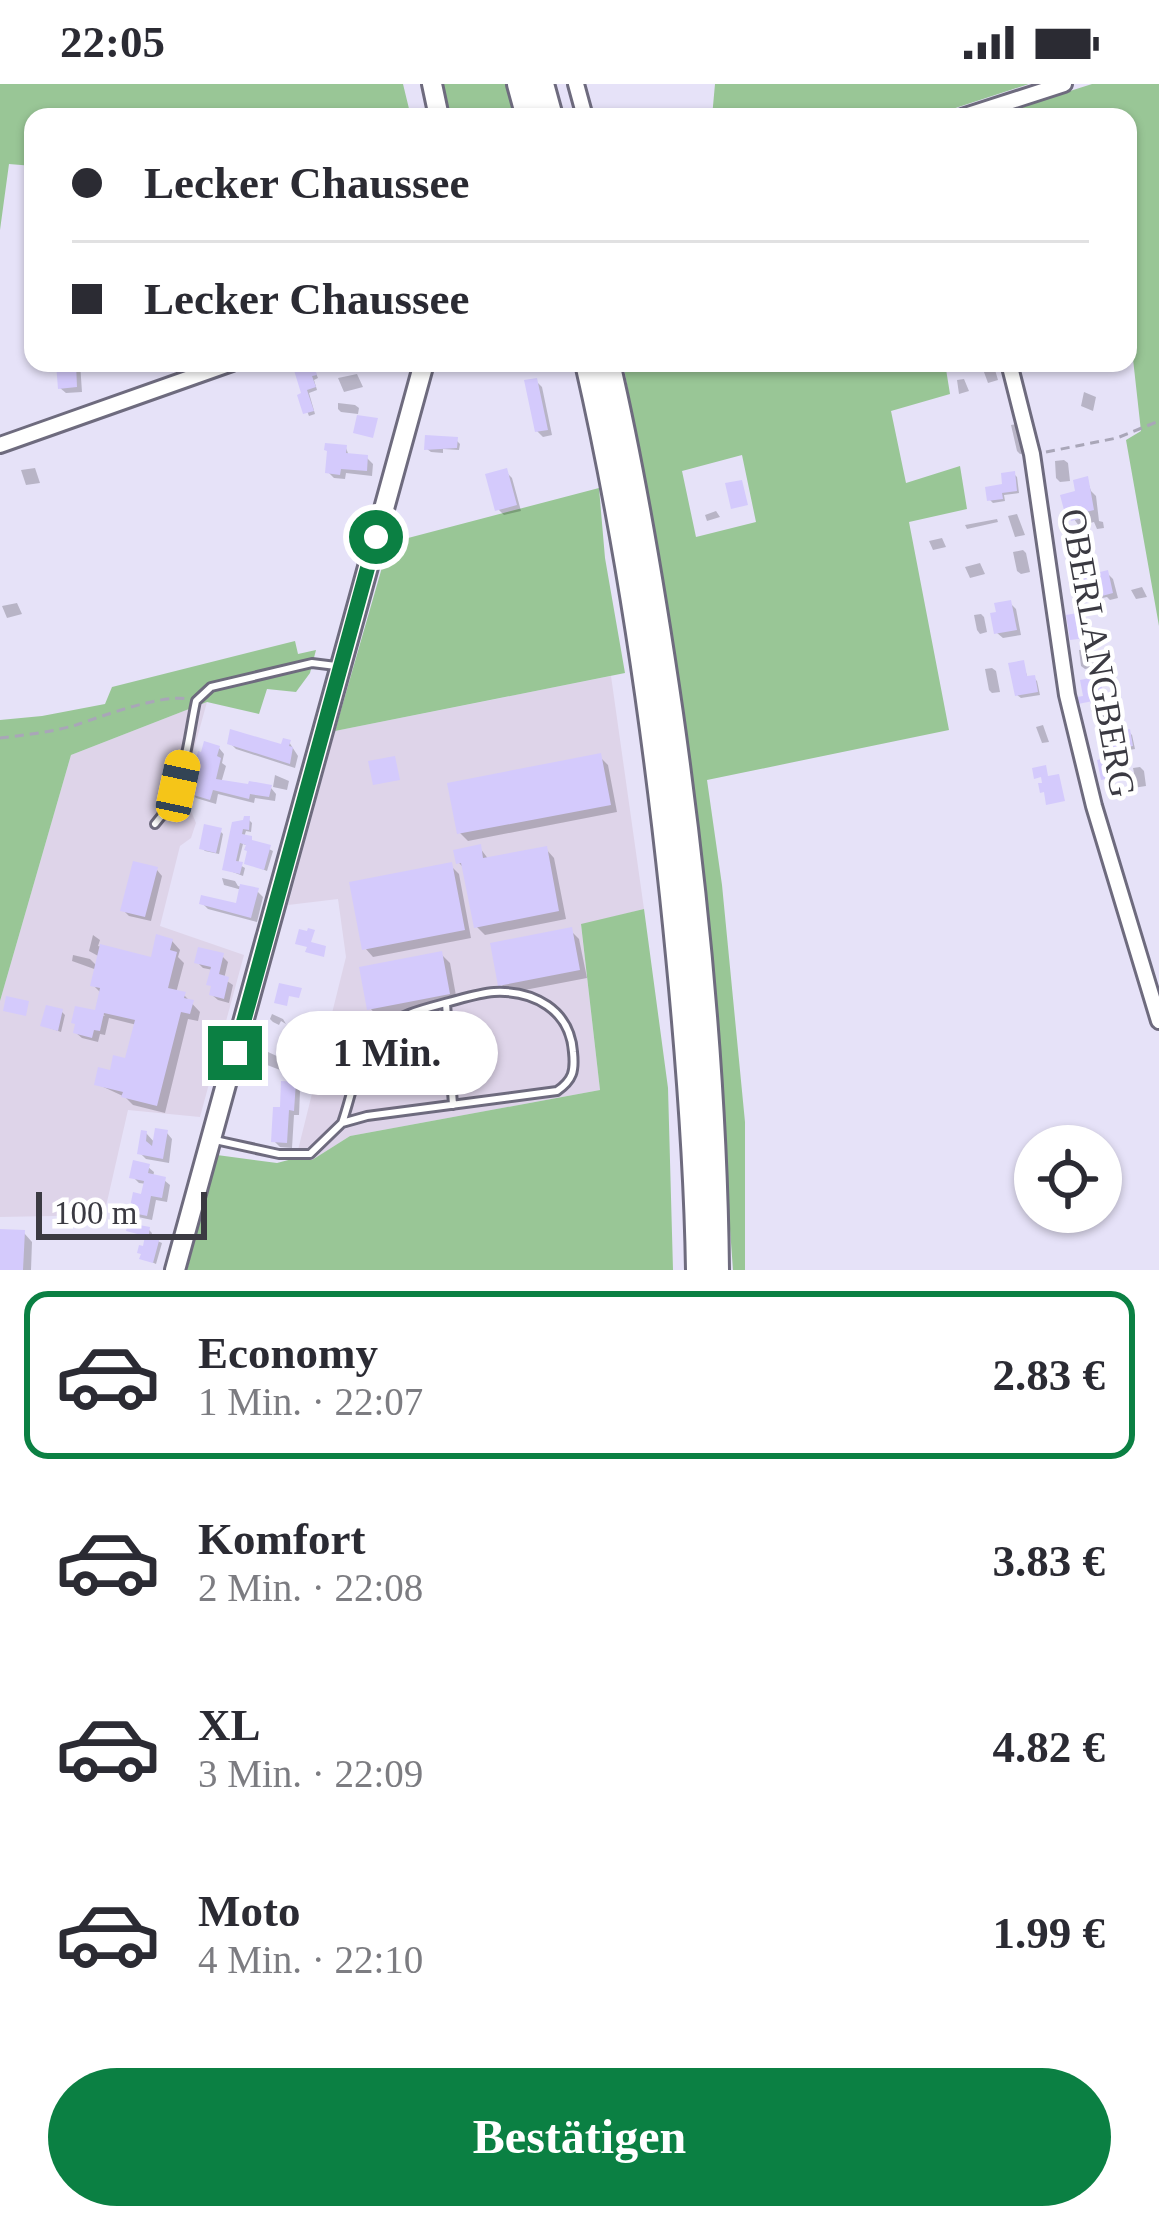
<!DOCTYPE html>
<html lang="de">
<head>
<meta charset="utf-8">
<style>
	body { margin:0; font-family:"Times New Roman",serif; background:#f7f7f7; color:#2b2b33; height:100vh; display:flex; flex-direction:column; font-size:45px; white-space:nowrap }
	* { box-sizing:border-box; margin:0 }
	p { font-size:39px; color:#7c7c81 }
	.icon { flex:none; width:66px; height:66px; fill:none; stroke:currentColor; stroke-width:2; stroke-linecap:round; stroke-linejoin:round }
	.map { position:relative; height:1186px; overflow:hidden }
	.drawer { display:flex; flex-direction:column; background:#fff; flex:1 }
	.drawer>* { flex:none }
	.hud { position:absolute; left:24px; top:24px; width:1113px; height:264px; border-radius:24px; box-shadow:0 3px 9px #0004; display:grid; align-content:center; height:264px; padding:0 48px; background:#fff }
	.tools { position:absolute; left:1014px; top:1041px; display:grid; gap:24px }
	.tools a { display:grid; place-items:center; width:108px; height:108px; border-radius:50%; background:#fff; box-shadow:0 3px 9px #0004; font-size:60px }
	.scale { position:absolute; left:36px; bottom:30px; width:171px; box-sizing:border-box; padding-left:12px; border:6px solid #3b3a42; border-top:0; font-size:33px; line-height:42px; white-space:nowrap; color:#3b3a42; -webkit-text-stroke:9px #fff; paint-order:stroke }
	.end { position:absolute; width:54px; height:54px; margin:-27px; border:15px solid #0b8043; background:#fff; box-shadow:0 0 0 6px #fff }
	.from { border-radius:50% }
	.bubble { position:absolute; height:84px; border-radius:42px; background:#fff; box-shadow:0 3px 9px #0004; font-size:39px; font-weight:700; line-height:84px; text-align:center }
	.car { position:absolute; width:36px; height:72px; margin:-36px -18px; border-radius:15px; box-shadow:0 0 9px 3px #0007; background:linear-gradient(#f5c518 24%,#345 0 40%,#f5c518 0 76%,#345 0 86%,#f5c518 0) }
	.hud b { display:flex; align-items:center; gap:42px; height:114px; font-size:45px }
	.hud b+b { border-top:3px solid #e1e1e2 }
	.hud i { width:30px; height:30px; background:#2b2b33 }
	ul { padding:21px 0 0; list-style:none }
	li { display:flex; align-items:center; gap:36px; height:168px; margin:0 24px 18px; padding:0 24px; border:6px solid transparent; border-radius:24px }
	li div { flex:1 }
	li b { display:block; font-size:45px }
	li em { font-style:normal; font-weight:700 }
	li.active { border-color:#0b8043 }
	li>.icon { width:108px; height:108px; stroke-width:1.5 }
	.button { display:flex; gap:24px; margin-top:auto; padding:24px 48px }
	.button a { flex:1; height:138px; border-radius:72px; background:#0b8043; color:#fff; font-size:48px; font-weight:700; line-height:138px; text-align:center }
	.status { display:flex; justify-content:space-between; align-items:center; height:84px; padding:0 60px; background:#fff; direction:ltr }
	.status svg { height:33px; fill:currentColor }
	.map>svg:first-child { display:block }
	.industrial { fill:#ded4e9 }
	.green { fill:#99c696; fill-rule:evenodd }
	.shadow { fill:#0003 }
	.building { fill:#d4cafc }
	.lines { fill:none; stroke-linecap:round; stroke-linejoin:round }
	.lane-casing { stroke:#6e6b7e; stroke-width:12 }
	.street-casing { stroke:#6e6b7e; stroke-width:20 }
	.secondary-casing { stroke:#6e6b7e; stroke-width:24 }
	.highway-casing { stroke:#6e6b7e; stroke-width:30 }
	.path { stroke:#a9a6b8; stroke-width:3; stroke-dasharray:9 6; stroke-linecap:butt }
	.lane { stroke:#fff; stroke-width:6 }
	.street { stroke:#fff; stroke-width:14 }
	.secondary { stroke:#fff; stroke-width:18 }
	.highway { stroke:#fff; stroke-width:24 }
	.route { stroke:#0b8043; stroke-width:15 }
	.labels { text-anchor:middle; dominant-baseline:central; stroke-width:9; stroke-linejoin:round; paint-order:stroke }
	.street-label { font-size:36px; fill:#3b3a42; stroke:#fff }
</style>
</head>
<body>
<div class="status"><b>22:05</b><svg viewBox="0 0 49 12"><path d="M0 12V9h3v3zM5 12V6h3v6zM10 12V3h3v9zM15 12V0h3v12zM26 1h20v11H26zM47 4h2v5h-2z"/></svg></div>
<div class="map">
<svg width="1159" height="1186" viewBox="0 0 1159 1186">
	<rect width="100%" height="100%" fill="#e6e2f8"/>
	<path class="industrial" d="M611,592L644,825L581,841L600,1006L350,1052L312,1076L296,1074L346,873L338,815L288,821L335,647Z
		M207,618L187,690L184,710L196,739L191,754L180,762L160,842L244,871L200,1033L128,1026L104,1131L0,1133V917L71,671Z"/>
	<path class="green" d="M0,0H403L411,33H33V82L9,80L0,146Z
		M440,0H509L518,33H447Z
		M715,0H1029L928,33H712Z
		M1092,0H1159V542L1126,356L1141,347L1132,266H1128V33H989Z
		M623,279H945L950,310L891,327L906,399L960,382L967,425L909,438L949,646L707,696L722,801L745,1038V1186H733L706,816L657,465ZM742,371L756,438L696,453L682,387Z
		M599,404L605,474L625,589L335,647L389,459Z
		M295,557L298,570L316,566L310,589L296,608L267,605L259,630L207,618L71,671L0,917V636L42,632L105,620L112,603Z
		M644,825L668,1004L673,1186H187L217,1071L277,1079L296,1074L312,1076L350,1052L600,1006L581,840Z"/>
	<path class="shadow" d="M59,279H80L82,308L66,309L60,304Z
		M993,279L998,296L988,299L981,280Z
		M312,280L318,294L314,296L317,306L309,309L315,330L309,332L301,312Z
		M357,290L363,303L344,308L338,294Z
		M964,295L969,307L959,310L957,296Z
		M536,297L542,303L552,351L543,353L537,347Z
		M1084,308L1096,313L1093,327L1081,322Z
		M338,319L355,321L359,324L358,330L341,328L338,325Z
		M1017,340L1026,369L1020,370L1017,367L1011,341Z
		M456,356L460,360L459,366L443,365V369L431,368L427,365Z
		M346,364L349,372L367,374L373,380L372,392L346,389L345,395L334,394L328,388Z
		M1064,376L1068,379L1070,397L1060,398L1056,394L1055,377Z
		M35,384L40,399L26,401L21,386Z
		M506,388L512,394L521,427L504,431L498,425Z
		M1014,390L1017,393L1019,409L1004,411L1005,417L993,419L990,416L1006,403Z
		M1087,395L1091,407L1096,412L1099,437L1103,438L1104,444L1097,445L1094,438L1079,442L1066,424Z
		M716,427L720,433L707,437L705,431Z
		M1017,430L1025,451L1015,453L1008,432Z
		M997,435L998,438L967,445L965,441Z
		M1087,450L1094,468L1084,470L1078,453Z
		M942,454L946,463L933,466L929,457Z
		M1023,466L1026,469L1030,488L1021,490L1017,487L1013,468Z
		M980,479L985,490L970,494L965,483Z
		M1107,489L1113,495L1118,514L1110,516L1107,513L1085,518L1079,512Z
		M1142,503L1147,513L1136,515L1131,506Z
		M17,519L22,530L7,534L2,522Z
		M1010,519L1016,525L1021,551L1003,554L997,549Z
		M1091,520H1101L1102,529H1092Z
		M981,530L984,533L987,548L980,550L977,546L974,531Z
		M1089,565L1092,568L1094,583L1085,585L1081,582L1079,566Z
		M1023,579L1028,595L1034,594L1037,597L1040,611L1021,614L1017,611Z
		M992,584L996,587L1000,608L992,609L989,606L985,585Z
		M1103,624L1109,641L1097,643L1091,626Z
		M1043,641L1049,658L1042,659L1036,643Z
		M1129,648L1132,651L1135,665L1111,669L1108,666Z
		M289,658L298,672L295,684L236,665L230,659L283,664Z
		M219,664L224,670L222,679L226,682L221,699L271,704L276,710L275,717L255,714L254,719L218,710L216,720L196,714L190,708Z
		M600,673L608,681L617,728L468,757L460,749Z
		M1140,683L1144,687L1146,702L1133,704L1130,701L1128,690L1134,689L1133,684Z
		M275,691L289,697L287,706L273,703Z
		M248,735L252,739L251,748L246,747L244,753L273,767L267,787L247,779L249,762L243,760L238,780L245,784L243,792L225,785L234,741Z
		M220,747L223,750L219,770L205,767L202,764Z
		M480,764L489,776L546,765L554,774L566,835L485,851L476,842L466,786L459,779Z
		M451,782L459,790L471,854L373,873L365,864Z
		M157,786L162,792L151,837L129,832L123,826Z
		M222,794L235,797L238,802L257,807L263,813L257,838L208,825L202,819L238,823L242,806L224,801Z
		M571,847L579,855L587,894L509,909L501,900Z
		M93,851L100,856L98,862L153,876L172,857L180,866L178,873L184,879L176,909L184,911L200,928L198,937L188,935L165,1029L133,1021L125,1013L97,1000L128,978L137,941L109,934L105,951L100,950L98,958L82,954L76,949L78,925L105,932L98,925L102,910L93,901L97,886L72,877L73,871L90,875L98,883L100,873L89,867Z
		M441,870L450,879L457,917L378,933L370,924Z
		M222,872L228,878L224,895L233,901L229,919L218,916L212,911L213,886L203,884L197,878Z
		M62,928L65,931L61,948L44,942Z
		M272,930L283,935L286,940L281,937L279,941L273,938L270,935Z
		M286,951L304,956L307,959L304,968L287,963L284,960Z
		M266,967L283,975L280,986L262,979Z
		M294,1001L300,1007L299,1031H294L292,1064L280,1063L274,1057Z
		M146,1049L155,1059L167,1049L172,1055L169,1079L146,1075L140,1069Z
		M148,1083L154,1088L153,1093L164,1096L170,1101L167,1118L156,1116L152,1136L138,1133L132,1127L147,1100L139,1099L133,1093Z
		M130,1146H149L152,1149L151,1154L162,1159L156,1180L143,1174L148,1154Z
		M0,1148L24,1149L32,1158L31,1186H0Z"/>
	<path class="building" d="M56,279H76L77,303L58,305Z
		M305,279H313L317,291L312,292L316,303L307,306L314,327L303,330L297,311L301,309L293,283Z
		M537,294L548,346L535,348L524,296Z
		M357,331L378,334L373,354L353,349Z
		M425,351L458,353L457,364L424,366Z
		M325,359L347,361L346,369L368,371L367,387L341,385L340,391L325,389L327,367L324,366Z
		M507,384L517,421L495,427L485,390Z
		M1015,387L1017,407L1002,409L1003,415L987,417L985,403L1002,400L1001,389Z
		M1088,392L1094,426L1086,428L1087,433L1071,437L1068,425L1064,426L1060,411L1075,407L1073,396Z
		M742,396L748,421L731,425L725,399Z
		M1108,486L1113,509L1102,512L1101,508L1077,514L1072,495Z
		M1011,516L1017,546L994,550L990,529L996,528L994,519Z
		M1083,528L1087,554L1070,556L1066,531Z
		M1024,576L1027,592L1035,591L1038,608L1015,612L1008,579Z
		M1100,592L1103,608L1092,610L1093,617L1078,620L1077,613L1083,612L1080,596Z
		M230,645L281,660L283,654L291,656L289,662L293,663L290,680L227,660Z
		M1130,645L1133,662L1105,667L1102,650Z
		M204,657L220,662L217,672L221,674L216,695L248,700L249,697L272,701L269,713L250,710L249,715L213,706L210,716L187,709L198,667L201,668Z
		M601,669L611,721L457,750L447,699Z
		M395,672L400,696L373,701L368,677Z
		M1116,672L1120,692L1101,696L1097,676Z
		M1046,681L1048,692L1059,690L1065,717L1046,721L1044,708L1040,709L1038,699H1042L1041,693L1034,695L1032,684Z
		M244,732H250L249,746L243,745L242,750L252,752V756L271,761L264,786L244,780L247,767L244,766L246,761L240,759L236,777L243,778L240,790L222,786L232,738L243,736Z
		M204,740L222,744L216,769L199,765Z
		M481,760L483,774L547,762L559,827L474,844L461,779L456,780L453,766Z
		M133,777L158,783L145,833L120,827Z
		M452,778L465,846L362,866L349,798Z
		M240,800L259,804L251,834L199,820L201,811L236,819Z
		M572,843L580,886L498,902L490,859Z
		M308,844L315,846L311,858L326,862L324,873L305,868L307,863L295,860L299,845L307,847Z
		M156,850L173,855L170,866L177,868L168,904L186,908L184,914L194,916L190,930L181,928L157,1022L121,1013L123,1008L94,1001L98,983L110,986L113,971L125,974L135,936L104,929L100,947L94,946L92,954L73,949L75,940L71,939L75,922L95,926L100,904L90,902L100,860L151,873Z
		M198,863L224,869L219,890L229,893L224,915L209,911L211,902L206,901L211,883L194,879Z
		M442,867L450,910L367,926L359,883Z
		M279,899L302,904L299,914L289,912L287,922L274,919Z
		M6,912L29,917L26,932L3,927Z
		M46,921L63,925L58,947L40,942Z
		M281,997L296,998L294,1027L289,1026L287,1059L271,1058L273,1023H280Z
		M155,1044L168,1046L163,1075L137,1070L141,1046L147,1047L146,1057L152,1062Z
		M133,1076L150,1080L148,1089L166,1093L162,1114L151,1112L147,1132L129,1128L133,1108L141,1110L144,1097L129,1094Z
		M128,1139L150,1143L149,1150L160,1153L153,1179L139,1175L141,1170L137,1169L139,1161L143,1162L145,1152L126,1147Z
		M0,1145L25,1146L23,1186H0Z"/>
	<g class="lines">
		<g class="lane-casing">
			<path id="lane" d="M155,740C185,707 187,659 196,617L211,603L312,579L336,582
				M446,919L453,1021
				M215,1056L279,1070H310L342,1039L367,1032L557,1007C573,996 575,987 573,968C570,926 534,906 494,908C480,909 464,914 449,918C427,924 399,930 382,946C357,970 353,1008 342,1039"/>
		</g>
		<g class="street-casing">
			<path id="street" d="M576,0L585,33
				M962,33L1064,0
				M1009,279L1032,370L1067,611L1094,722L1159,937
				M0,361L232,279"/>
		</g>
		<g class="secondary-casing">
			<path id="secondary" d="M432,0L439,33
				M175,1186L424,279"/>
		</g>
		<g class="highway-casing">
			<path id="highway" d="M520,0L529,33
				M541,0L550,33
				M588,279C628,454 654,633 673,812C686,936 697,1061 699,1186
				M607,279C634,395 653,513 670,630C696,814 714,1000 716,1186"/>
		</g>
		<path class="path" d="M1046,368L1117,354L1159,337
			M0,654C24,651 53,648 76,641C103,632 161,610 188,615"/>
		<use href="#lane" class="lane"/>
		<use href="#street" class="street"/>
		<use href="#secondary" class="secondary"/>
		<use href="#highway" class="highway"/>
	</g>
	<g class="lines">
		<path class="route" d="M235,969L376,453"/>
	</g>
	<g class="labels">
		<g class="street-label">
			<text transform="translate(1098 569) rotate(80)">OBERLANGBERG</text>
		</g>
	</g>
</svg>
<div class="tools">
<a><svg class="icon" aria-label="locate" viewBox="0 0 24 24"><circle cx="12" cy="12" r="6"/><path d="M12 2v4M12 18v4M2 12h4M18 12h4"/></svg></a>
</div>
<div class="scale">100 m</div>
<i class="end from" style="left:376px;top:453px"></i>
<i class="end" style="left:235px;top:969px"></i>
<div class="bubble" style="left:276px;top:927px;width:222px">1 Min.</div>
<i class="car" style="left:178px;top:702px;rotate:12deg"></i>
<div class="hud">
<b><i class="from"></i>Lecker Chaussee</b>
<b><i></i>Lecker Chaussee</b>
</div>
</div>
<section class="drawer">
<ul>
<li class="active"><svg class="icon" aria-label="car" viewBox="0 0 24 24"><path d="M5 17H2v-5l4-1 3-4h7l3 4 3 1v5h-3M9 17h6M6 11h13"/><circle cx="7" cy="17" r="2"/><circle cx="17" cy="17" r="2"/></svg><div><b>Economy</b><p>1 Min. · 22:07</p></div><em>2.83 €</em></li>
<li><svg class="icon" aria-label="car" viewBox="0 0 24 24"><path d="M5 17H2v-5l4-1 3-4h7l3 4 3 1v5h-3M9 17h6M6 11h13"/><circle cx="7" cy="17" r="2"/><circle cx="17" cy="17" r="2"/></svg><div><b>Komfort</b><p>2 Min. · 22:08</p></div><em>3.83 €</em></li>
<li><svg class="icon" aria-label="car" viewBox="0 0 24 24"><path d="M5 17H2v-5l4-1 3-4h7l3 4 3 1v5h-3M9 17h6M6 11h13"/><circle cx="7" cy="17" r="2"/><circle cx="17" cy="17" r="2"/></svg><div><b>XL</b><p>3 Min. · 22:09</p></div><em>4.82 €</em></li>
<li><svg class="icon" aria-label="car" viewBox="0 0 24 24"><path d="M5 17H2v-5l4-1 3-4h7l3 4 3 1v5h-3M9 17h6M6 11h13"/><circle cx="7" cy="17" r="2"/><circle cx="17" cy="17" r="2"/></svg><div><b>Moto</b><p>4 Min. · 22:10</p></div><em>1.99 €</em></li>
</ul>
<div class="button"><a>Bestätigen</a></div>
</section>
</body>
</html>
